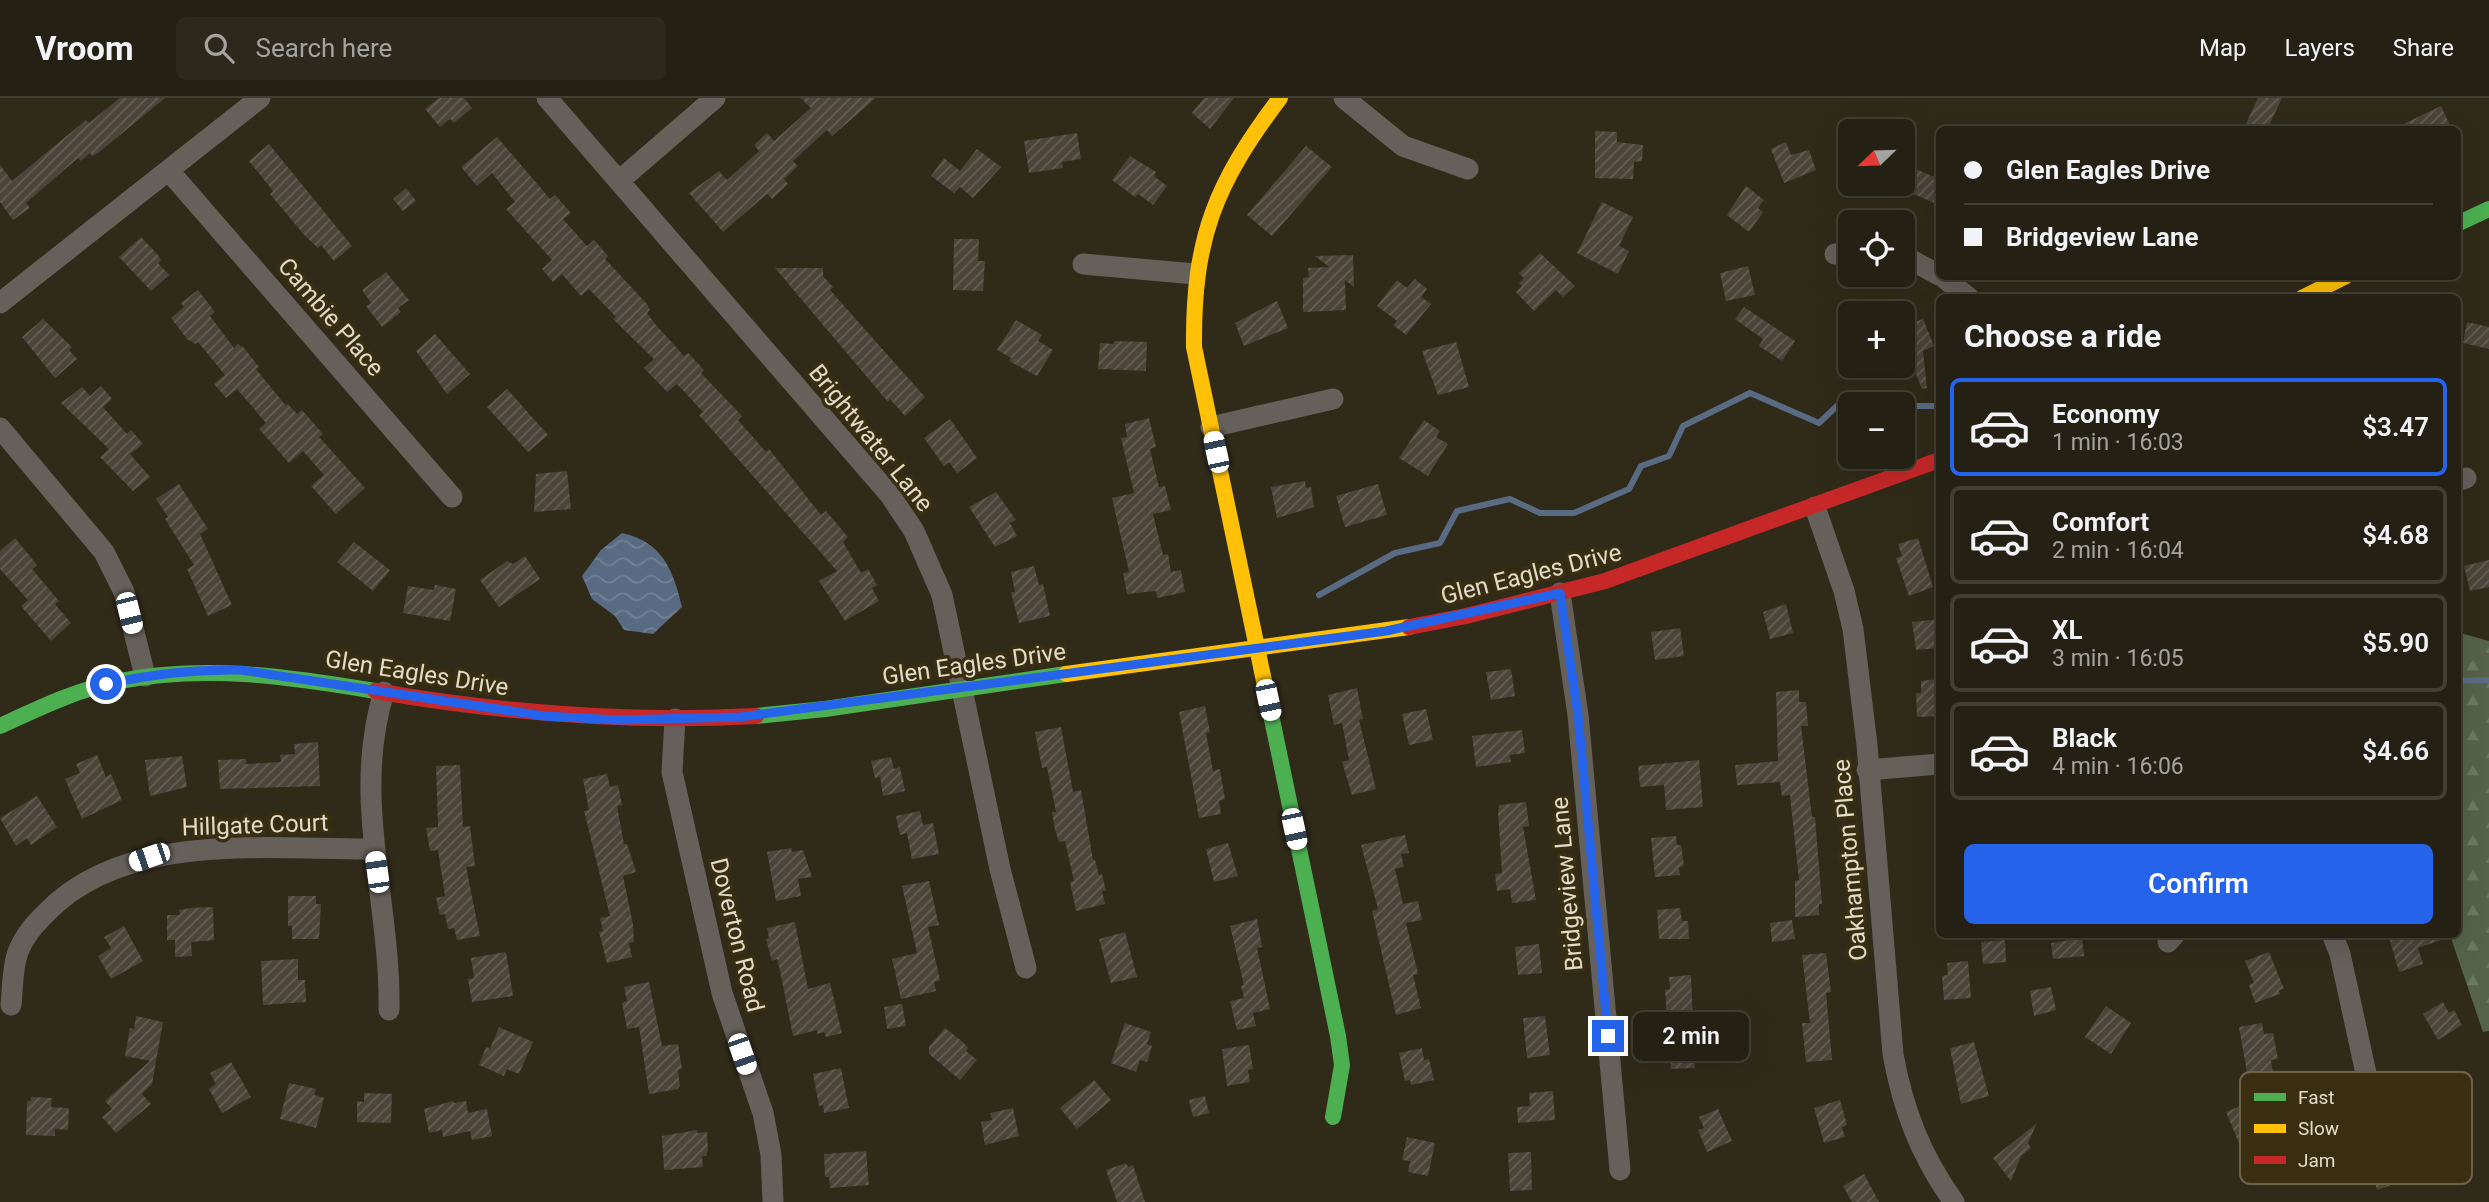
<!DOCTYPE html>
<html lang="en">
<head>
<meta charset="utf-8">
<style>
	body { margin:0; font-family:Roboto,sans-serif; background:#2c281c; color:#f1f3f6; height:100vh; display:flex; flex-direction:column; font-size:26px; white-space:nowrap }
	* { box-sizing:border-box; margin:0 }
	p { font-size:23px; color:#a3a3a0 }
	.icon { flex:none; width:38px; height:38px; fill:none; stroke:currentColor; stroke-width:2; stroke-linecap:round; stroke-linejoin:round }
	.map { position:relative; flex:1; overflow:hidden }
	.side { position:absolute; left:1936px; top:196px; width:525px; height:644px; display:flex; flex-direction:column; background:#242013; border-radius:10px; box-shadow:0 7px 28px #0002,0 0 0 2px #413e33 }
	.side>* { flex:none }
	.top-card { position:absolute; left:1936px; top:28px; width:525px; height:154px; border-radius:10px; box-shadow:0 7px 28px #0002,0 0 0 2px #413e33; display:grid; align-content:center; height:154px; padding:0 28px; background:#242013 }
	.needle { width:46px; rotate:247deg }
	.buttons { position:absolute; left:1838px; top:21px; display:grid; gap:14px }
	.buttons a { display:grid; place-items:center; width:77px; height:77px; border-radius:10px; background:#242013; box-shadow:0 7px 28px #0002,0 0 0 2px #413e33; font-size:35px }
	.end { position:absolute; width:32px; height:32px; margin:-16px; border:9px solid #2563eb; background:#fff; box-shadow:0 0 0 4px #fff }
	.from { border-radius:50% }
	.bubble { position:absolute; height:49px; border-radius:10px; background:#242013; box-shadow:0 7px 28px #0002,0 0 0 2px #413e33; font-size:23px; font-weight:600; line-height:49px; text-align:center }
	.car { position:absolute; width:21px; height:42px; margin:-21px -10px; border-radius:9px; box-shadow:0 0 5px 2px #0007; background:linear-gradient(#fff 24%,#345 0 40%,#fff 0 76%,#345 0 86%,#fff 0) }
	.top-card b { display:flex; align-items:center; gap:24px; height:66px; font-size:26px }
	.top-card b+b { border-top:2px solid #413e33 }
	.top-card i { width:18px; height:18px; background:#f1f3f6 }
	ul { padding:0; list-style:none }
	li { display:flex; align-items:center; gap:21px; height:98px; margin:0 14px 10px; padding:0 14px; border:4px solid #413e33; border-radius:10px }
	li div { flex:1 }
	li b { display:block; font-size:26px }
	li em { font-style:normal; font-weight:600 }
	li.on { border-color:#2563eb }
	li>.icon { width:63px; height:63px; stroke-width:1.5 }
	h2 { padding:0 28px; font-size:32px; line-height:84px }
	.primary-button { display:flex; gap:14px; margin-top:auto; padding:14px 28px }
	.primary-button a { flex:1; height:80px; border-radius:10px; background:#2563eb; color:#fff; font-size:28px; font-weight:600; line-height:80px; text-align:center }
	header { display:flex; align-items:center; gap:42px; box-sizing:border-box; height:98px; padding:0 35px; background:#242013; border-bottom:2px solid #413e33 }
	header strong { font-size:33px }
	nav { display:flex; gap:38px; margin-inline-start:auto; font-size:24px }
	.search { width:490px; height:63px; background:#2c281c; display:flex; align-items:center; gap:18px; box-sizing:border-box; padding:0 24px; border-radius:10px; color:#a3a3a0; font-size:26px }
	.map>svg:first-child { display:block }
	.forest { fill:url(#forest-firs) }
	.water { fill:url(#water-waves) }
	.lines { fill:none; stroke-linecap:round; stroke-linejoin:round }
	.stream { stroke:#596b83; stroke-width:6 }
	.building { fill:url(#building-hatch) }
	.street { stroke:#65605a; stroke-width:21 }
	.fast { stroke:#4caf50; stroke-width:16 }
	.slow { stroke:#ffc107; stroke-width:16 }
	.jam { stroke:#c62828; stroke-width:16 }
	.route { stroke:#2563eb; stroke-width:9 }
	.labels { text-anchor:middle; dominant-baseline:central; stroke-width:7; stroke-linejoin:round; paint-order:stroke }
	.street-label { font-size:24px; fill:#e2dbcb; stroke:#392e10 }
	.key { fill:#392e10; stroke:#6c6248; stroke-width:2 }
	.key-label { font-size:19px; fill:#e2dbcb }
</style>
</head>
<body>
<header>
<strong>Vroom</strong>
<div class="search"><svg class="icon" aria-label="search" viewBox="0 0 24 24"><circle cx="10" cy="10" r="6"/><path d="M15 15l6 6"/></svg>Search here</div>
<nav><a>Map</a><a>Layers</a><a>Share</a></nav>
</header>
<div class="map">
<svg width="2489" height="1104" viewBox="0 0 2489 1104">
	<defs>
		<pattern id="forest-firs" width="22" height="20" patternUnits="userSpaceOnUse" patternTransform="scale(1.75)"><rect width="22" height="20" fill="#546349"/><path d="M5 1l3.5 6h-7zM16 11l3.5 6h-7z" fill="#6c7962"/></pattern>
		<pattern id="water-waves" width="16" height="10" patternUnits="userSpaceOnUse" patternTransform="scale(1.75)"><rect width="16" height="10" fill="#596b83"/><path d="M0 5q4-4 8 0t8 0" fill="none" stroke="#718093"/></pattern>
		<pattern id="building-hatch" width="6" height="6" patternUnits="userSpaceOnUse" patternTransform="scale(1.75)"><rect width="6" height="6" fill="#4c4439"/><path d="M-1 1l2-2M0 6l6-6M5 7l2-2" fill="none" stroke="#665e54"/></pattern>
	</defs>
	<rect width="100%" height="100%" fill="#302a19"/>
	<path class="forest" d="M2457,534L2489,543V933L2483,934L2450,837L2457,836Z"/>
	<path class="water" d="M622,435C663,444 673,472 682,509L653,536L624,532L615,518L592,501L582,478L601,452Z"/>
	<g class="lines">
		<path class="stream" d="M1902,308H1938
			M1319,497L1395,455L1440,445L1457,413L1510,401L1540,415H1574L1629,391L1641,368L1669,358L1683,328L1750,295L1819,325L1838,307H1850
			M2457,583L2489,582"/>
	</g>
	<path class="building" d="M120,0H165L98,55L92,58L90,55L81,63L78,60L26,105L30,110L13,122L0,104V67L12,83L86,22L89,25Z
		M439,0H464L472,10L454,25L450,21L440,29L425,11Z
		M801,0H876L832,38L827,32L793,63L798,68L784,81L788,86L772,101L767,96L723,134L689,95L719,73L727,82L759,53L754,47L767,35L774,43L811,10Z
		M1204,0H1234L1210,31L1192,15Z
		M2258,0H2282L2267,32H2243Z
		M2441,8L2452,32H2391Z
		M1595,33L1617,34V44L1643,47L1642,63L1634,64L1633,81L1595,80Z
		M1077,35L1081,61L1062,64L1063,70L1029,75L1024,43Z
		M497,39L550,101L555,97L571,115L563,121L587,148L594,142L608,158L605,161L647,206L650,212L647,215L656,227L684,258L688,255L704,272L701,275L742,318L738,322L766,354L769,351L821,417L826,413L848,439L843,444L861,475L868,471L877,487L872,490L879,503L845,523L819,483L837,473L699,317L703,314L677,286L667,294L644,270L654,261L613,221L616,219L589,191L581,198L562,176L553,184L542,171L552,162L506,111L515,104L492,75L477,88L461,69Z
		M1786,44L1791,57L1809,52L1816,72L1784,85L1771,51Z
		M269,46L352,148L334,163L321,147L318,150L305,138L270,96L273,93L249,63Z
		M1306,48L1332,69L1272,138L1247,117Z
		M977,51L1001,69L973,100L960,89L954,95L931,78L944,60L960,73Z
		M1130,58L1156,74L1154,78L1167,88L1153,107L1138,96L1135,99L1112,82Z
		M1911,69L1939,81V107L1902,91Z
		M1746,88L1764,102L1758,110L1763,114L1749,134L1727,117Z
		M406,90L416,103L403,113L393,101Z
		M1602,104L1633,119L1619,148L1629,153L1618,176L1577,155Z
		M141,139L158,157L161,162L158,165L169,177L151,193L119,159Z
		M954,141H979L978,163H985L983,193L953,192Z
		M1540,155L1575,188L1563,199L1556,192L1534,213L1516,194L1522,188L1519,185L1524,180L1519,175Z
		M1353,157L1354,189L1345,182L1346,212L1303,214V180L1309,179L1308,170L1329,169L1315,158Z
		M1748,168L1755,197L1726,203L1720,175Z
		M775,170H823V178L833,189L830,192L925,299L905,318L890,301L888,304Z
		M386,174L409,202L398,210L401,214L382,229L366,208L371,205L362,192Z
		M1415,181L1427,191L1421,199L1431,206L1406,237L1393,227L1397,223L1377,208L1397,182L1407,190Z
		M198,192L215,214L210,218L234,250L238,246L244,250L259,269L256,271L286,308L288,306L297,316L302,312L323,336L319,339L365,390L336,416L311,388L324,377L303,353L289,365L259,331L266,325L237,291L226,300L214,286L225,277L198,244L195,246L187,241L171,220L184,209L181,205Z
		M1277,203L1288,230L1244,248L1235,225Z
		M1744,209L1795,243L1782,263L1759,248L1763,241L1735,221Z
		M43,221L72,249L69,252L77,261L55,280L22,239Z
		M1923,221L1934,248L1923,253L1927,290L1922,291L1902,241V229Z
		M1016,222L1042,237L1038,243L1053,252L1037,278L1009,263L1011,260L997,252Z
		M2467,224L2489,229V251L2463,245Z
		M435,236L470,276L447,296L416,253Z
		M1114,243L1147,244L1146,273L1098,271L1100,245L1114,246Z
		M1456,244L1469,289L1438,297L1422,253Z
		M101,288L112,301L103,309L127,336L131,332L143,346L130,356L150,379L133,393L100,359L109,351L61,305L82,289L90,298Z
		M507,291L548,337L528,354L487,309Z
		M1149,320L1156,349L1150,351L1159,389L1165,388L1171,412L1153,416L1163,457L1168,456L1171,474L1181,472L1185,494L1157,500L1156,493L1127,496L1123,475L1129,474L1112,400L1134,395L1121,340L1127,339L1125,326Z
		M950,321L977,360L957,375L949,364L944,368L924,340Z
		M1424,322L1440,333L1436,339L1448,346L1428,378L1399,360Z
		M567,373L571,411L534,414L536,376Z
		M1305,383L1306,390L1311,389L1314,409L1277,420L1271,389Z
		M179,386L208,431L200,436L232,507L208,518L187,471L194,467L165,421L168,419L156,401Z
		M1378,386L1387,417L1345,429L1336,398Z
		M996,394L1016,422L1010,425L1017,438L995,449L969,409Z
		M15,440L37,467L32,471L59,503L55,506L71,525L51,543L21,508L28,502L0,471V453Z
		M1918,440L1933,489L1909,498L1896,460L1902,458L1898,446Z
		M354,444L390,472L373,493L337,464Z
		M525,458L540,481L499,509L480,482L507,463L513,466Z
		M2489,462V489L2470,493L2464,468Z
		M1034,468L1039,487L1043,486L1050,518L1019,525L1011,494H1015L1011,474Z
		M435,487L456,491L450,523L403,515L408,488L434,492Z
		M1786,506L1793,535L1770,541L1763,514Z
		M1939,521V550L1916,552L1912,524Z
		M1680,530L1684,558L1655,562L1651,534Z
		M1511,571L1515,598L1491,602L1486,574Z
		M1939,581V618L1917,619L1916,595H1921V583Z
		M1357,590L1363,621L1359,622L1376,691L1352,697L1342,664L1349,662L1342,625L1334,627L1328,597Z
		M1799,592V604H1806L1808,628H1801L1812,719H1815L1822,806H1819V817L1795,819V783L1799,782L1790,697L1782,698L1780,684L1737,687L1735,667L1778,663L1776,594Z
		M1205,608L1210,634L1206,635L1213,673L1220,671L1225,701L1219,703L1221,716L1199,720L1179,614Z
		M1426,611L1433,642L1409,647L1402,616Z
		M1061,629L1073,694L1081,692L1093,762H1095L1099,777L1102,776L1106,793H1102L1105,806L1076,813L1070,784L1074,783L1065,743L1059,744L1055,732L1052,714H1056L1047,669L1042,670L1035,634Z
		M1522,632L1525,655L1510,657L1511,664L1476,669L1472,638Z
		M318,644L320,688L220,691L218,662L246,661V666L281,664L280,657L295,656L294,646Z
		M97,657L106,679L111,676L122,702L82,721L65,681L80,675L76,666Z
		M182,658L187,689L150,698L145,662Z
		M891,659L894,671L900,669L905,693L883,698L880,679L875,680L871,663Z
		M1699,662L1703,709L1666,712L1664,687L1640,689L1638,668Z
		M460,667L463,729L470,728L475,768L466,769L480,838L457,842L454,830L448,831L445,816L440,817L436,800L445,798L438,752L430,753L426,730L438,729L436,668Z
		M607,676L610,689L618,687L622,707L617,708L624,746H627L636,774L623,778L633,826L634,844L629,845L632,859L607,865L599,834L603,833L600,820L610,818L584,713L589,712L583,681Z
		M37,698L57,729L31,747L27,740L16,748L0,720Z
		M1526,704L1529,728L1523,729L1536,802L1512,805L1510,791L1497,793L1495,776L1502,775L1498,715L1499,707Z
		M920,713L923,727L933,725L939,756L912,761L907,735L900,737L896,718Z
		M1405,737L1409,755L1401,756L1404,769L1395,771L1403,806L1418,803L1422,822L1406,825L1418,876L1413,877L1421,910L1396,917L1372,813L1378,811L1361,747Z
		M1676,738L1677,747H1681L1684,768L1679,769L1680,777L1655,779L1651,740Z
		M1228,745L1238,778L1214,784L1206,751Z
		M791,750L792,754L803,752L812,779L798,781L801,798L776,803L767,754Z
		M929,783L939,827L928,829L940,882L934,884L936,893L901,901L892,861L917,855L902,788Z
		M288,798H316V806H321L319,841H292V828H288Z
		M213,809L214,842L191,844L192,858L175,859V842H167V817H180L179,812L191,810Z
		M1680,810L1682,823H1688L1689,841H1659L1657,812Z
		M1257,821L1262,849L1257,850L1270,911L1253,915L1256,928L1237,932L1230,903L1244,900L1241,888L1244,887L1230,828Z
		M1792,822L1795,841L1772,844L1770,825Z
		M795,824L808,891L830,885L842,935L826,939L824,934L817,936V932L793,938L780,873L777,861L772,863L766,841L769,840L767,830Z
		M124,828L143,863L111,881L98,858L111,850L104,839Z
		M1125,834L1137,879L1111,885L1099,841Z
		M2388,836H2450V839L2418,850L2423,866L2399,874Z
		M2082,840L2084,858L2053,861L2051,845Z
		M2005,842L2006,864L1983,866L1981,844Z
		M1539,846L1542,875L1518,877L1515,849Z
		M506,854L513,898L472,904L468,881L474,880L471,860Z
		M2269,854L2284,891L2279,892L2280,896L2255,905L2249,887L2254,885L2245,863Z
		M1826,855L1831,894L1826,895L1832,962L1806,964L1802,925H1810L1802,857Z
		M298,861V882H305L306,904L263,907L261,863Z
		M1968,863L1971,900L1944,902L1942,878L1948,877L1947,865Z
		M1691,877L1695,970L1671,971L1665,892L1670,891L1669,879Z
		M649,884L662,948L678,946L682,971L678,972L680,988L678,991L649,996L639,929L627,931L622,905L627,903L624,889Z
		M2051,889L2056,912L2034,918L2030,893Z
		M2443,904L2449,915L2454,912L2462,927L2438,942L2423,916Z
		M902,906L906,928L887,931L884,909Z
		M2106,908L2131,925L2111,956L2085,939Z
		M136,918L163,924L152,986L142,996L151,1006L116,1035L102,1019L112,1011L105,1003L150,963L125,958L130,930L134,931Z
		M1545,918L1550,957L1527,960L1523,920Z
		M1125,925L1151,934L1147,946L1152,948L1147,964L1140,962L1136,974L1111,965Z
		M2262,925L2264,936L2273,935L2278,961L2271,962L2273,976L2248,980L2239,929Z
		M499,929L533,944L519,976L507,971L504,978L479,967L486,949L490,951Z
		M945,930L963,944L968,950L966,953L977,962L960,982L929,956V949Z
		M1974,944L1989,998L1961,1006L1950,950Z
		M1249,947L1253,971L1248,972L1250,984L1227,988L1222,951Z
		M1422,950L1424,962L1429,961L1434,982L1411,987L1410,982L1405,983L1399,955Z
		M231,964L251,999L222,1015L209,991L216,986L210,975Z
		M841,970L849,1010L824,1015L823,1007L819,1008L813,976Z
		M1094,982L1111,1002L1077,1031L1060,1010Z
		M289,985L316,991L314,997L324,1000L316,1030L280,1021Z
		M1553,993L1555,1022L1518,1025L1517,1009L1530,1008L1529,995Z
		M364,995L392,996L391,1025L357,1024V1003L364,1004Z
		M1205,998L1209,1015L1193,1019L1189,1002Z
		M31,999L52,1000L51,1009L69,1010L68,1032L55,1031V1038L26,1037L27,1003H31Z
		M1840,1002L1847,1027L1842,1029L1845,1039L1824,1045L1814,1010Z
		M453,1003L454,1005L466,1003L468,1015L487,1011L492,1038L472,1042L470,1033L443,1039L442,1032L429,1035L424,1011Z
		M2252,1003L2262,1027L2256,1029L2260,1039L2240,1048L2226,1014Z
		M1013,1010L1019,1038L985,1047L981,1024L992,1022L990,1015Z
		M1718,1011L1732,1043L1707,1054L1698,1032L1704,1030L1699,1019Z
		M2037,1025L2028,1045L2031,1050L2021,1058L2011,1083L1993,1060Z
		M697,1032V1035L707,1034L708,1052L706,1058H702L703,1069L664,1072L662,1038Z
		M1407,1039L1435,1045L1428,1078L1408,1074L1410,1063L1402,1062Z
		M866,1053L869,1087L830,1090L829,1079H825L824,1056Z
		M1531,1054L1532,1092L1510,1093L1508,1055Z
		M2406,1054L2414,1079L2377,1092L2370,1068Z
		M1126,1065L1128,1069L1133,1067L1145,1104H1117L1106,1072Z
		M1864,1076L1879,1104H1852L1843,1088Z"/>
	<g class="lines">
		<path class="street" d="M547,0L890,397L914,433L942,497L1000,771L1026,870
			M1344,0L1403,48L1468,71
			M169,73L452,399
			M619,83L715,0
			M1835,156L1850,155
			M1902,157L1939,177
			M1083,166L1195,176
			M1942,178L1969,200
			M0,205L260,0
			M1211,329L1333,301
			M0,330L104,454L124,494L145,578
			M2457,383L2466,380
			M1815,409L1844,493L1853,531L1867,647L1893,956C1903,1012 1921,1058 1954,1104
			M1560,495L1578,617L1620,1072
			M384,594C351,700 391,805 389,912
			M675,621L672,674L722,895L763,1015L771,1057L773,1104
			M1867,672L1939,666
			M2332,836L2340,856L2367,980
			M2168,844L2175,836
			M11,907C13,889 12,870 18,854C24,838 34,827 46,815C126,732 268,752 374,751"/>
		<path class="fast" d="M2457,126L2489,111
			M1264,583L1338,938L1342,967L1333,1019
			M756,618L825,611L1066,576
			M0,628C39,610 78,591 120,583C206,566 291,579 375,593"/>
		<path class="slow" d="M2302,200L2346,178
			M1066,576L1409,529
			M1264,583L1194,249C1193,140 1215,86 1280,0"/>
		<path class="jam" d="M1409,529L1466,518L1605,483L1939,362
			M375,593C502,615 628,625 756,618"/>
	</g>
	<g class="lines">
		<path class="route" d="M106,586C151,576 195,571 241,572L544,618L617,622L740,619L1386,533L1560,495L1578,617L1608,938"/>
	</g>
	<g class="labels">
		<g class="street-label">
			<text transform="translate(331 219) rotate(49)">Cambie Place</text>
			<text transform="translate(871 340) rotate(51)">Brightwater Lane</text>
			<text transform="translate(1531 476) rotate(-14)">Glen Eagles Drive</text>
			<text transform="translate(974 566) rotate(-8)">Glen Eagles Drive</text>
			<text transform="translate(417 575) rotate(9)">Glen Eagles Drive</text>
			<text transform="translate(255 727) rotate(-2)">Hillgate Court</text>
			<text transform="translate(1850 762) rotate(-95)">Oakhampton Place</text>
			<text transform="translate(1567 786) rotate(-95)">Bridgeview Lane</text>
			<text transform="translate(737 837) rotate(76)">Doverton Road</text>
		</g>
	</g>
	<rect x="2240" y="974" width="232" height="112" rx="10" class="key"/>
	<rect x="2254" y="995" width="32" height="8" fill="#4caf50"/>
	<rect x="2254" y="1026" width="32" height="9" fill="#ffc107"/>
	<rect x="2254" y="1058" width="32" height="8" fill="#c62828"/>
	<g class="key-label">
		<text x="2298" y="1006">Fast</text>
		<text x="2298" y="1037">Slow</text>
		<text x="2298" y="1069">Jam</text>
	</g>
</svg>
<div class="buttons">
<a><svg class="needle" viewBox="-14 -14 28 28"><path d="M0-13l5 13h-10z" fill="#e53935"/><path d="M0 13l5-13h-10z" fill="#a3a3a0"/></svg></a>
<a><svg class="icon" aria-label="locate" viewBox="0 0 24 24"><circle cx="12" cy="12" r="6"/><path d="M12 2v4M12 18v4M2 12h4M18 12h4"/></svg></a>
<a>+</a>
<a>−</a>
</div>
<i class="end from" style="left:106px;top:586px"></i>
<i class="end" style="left:1608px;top:938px"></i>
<div class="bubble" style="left:1633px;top:914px;width:116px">2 min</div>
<i class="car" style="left:1216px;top:354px;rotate:348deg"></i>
<i class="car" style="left:129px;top:515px;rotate:166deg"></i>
<i class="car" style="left:1268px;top:602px;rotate:168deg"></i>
<i class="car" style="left:1294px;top:731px;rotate:168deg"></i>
<i class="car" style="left:149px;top:759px;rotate:251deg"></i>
<i class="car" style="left:377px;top:774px;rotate:352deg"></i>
<i class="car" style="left:742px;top:956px;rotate:161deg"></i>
<div class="top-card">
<b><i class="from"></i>Glen Eagles Drive</b>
<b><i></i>Bridgeview Lane</b>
</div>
<section class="side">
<h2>Choose a ride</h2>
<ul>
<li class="on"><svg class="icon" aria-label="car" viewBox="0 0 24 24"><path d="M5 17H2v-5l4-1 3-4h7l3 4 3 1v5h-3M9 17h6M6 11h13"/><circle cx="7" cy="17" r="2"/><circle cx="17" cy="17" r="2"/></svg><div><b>Economy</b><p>1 min · 16:03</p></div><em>$3.47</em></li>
<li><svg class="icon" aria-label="car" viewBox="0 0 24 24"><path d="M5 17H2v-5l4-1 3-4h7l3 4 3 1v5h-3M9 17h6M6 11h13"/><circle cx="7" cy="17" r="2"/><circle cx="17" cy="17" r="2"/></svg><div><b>Comfort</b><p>2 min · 16:04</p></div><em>$4.68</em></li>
<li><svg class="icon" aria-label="car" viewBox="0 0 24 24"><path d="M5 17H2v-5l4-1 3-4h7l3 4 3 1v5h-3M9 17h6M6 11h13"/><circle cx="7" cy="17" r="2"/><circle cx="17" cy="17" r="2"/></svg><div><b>XL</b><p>3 min · 16:05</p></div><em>$5.90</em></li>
<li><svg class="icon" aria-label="car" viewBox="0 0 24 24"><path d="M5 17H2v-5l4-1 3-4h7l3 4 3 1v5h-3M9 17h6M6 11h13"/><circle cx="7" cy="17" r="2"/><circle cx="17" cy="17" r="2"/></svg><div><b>Black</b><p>4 min · 16:06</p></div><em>$4.66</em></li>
</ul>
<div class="primary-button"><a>Confirm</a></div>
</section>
</div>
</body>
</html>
